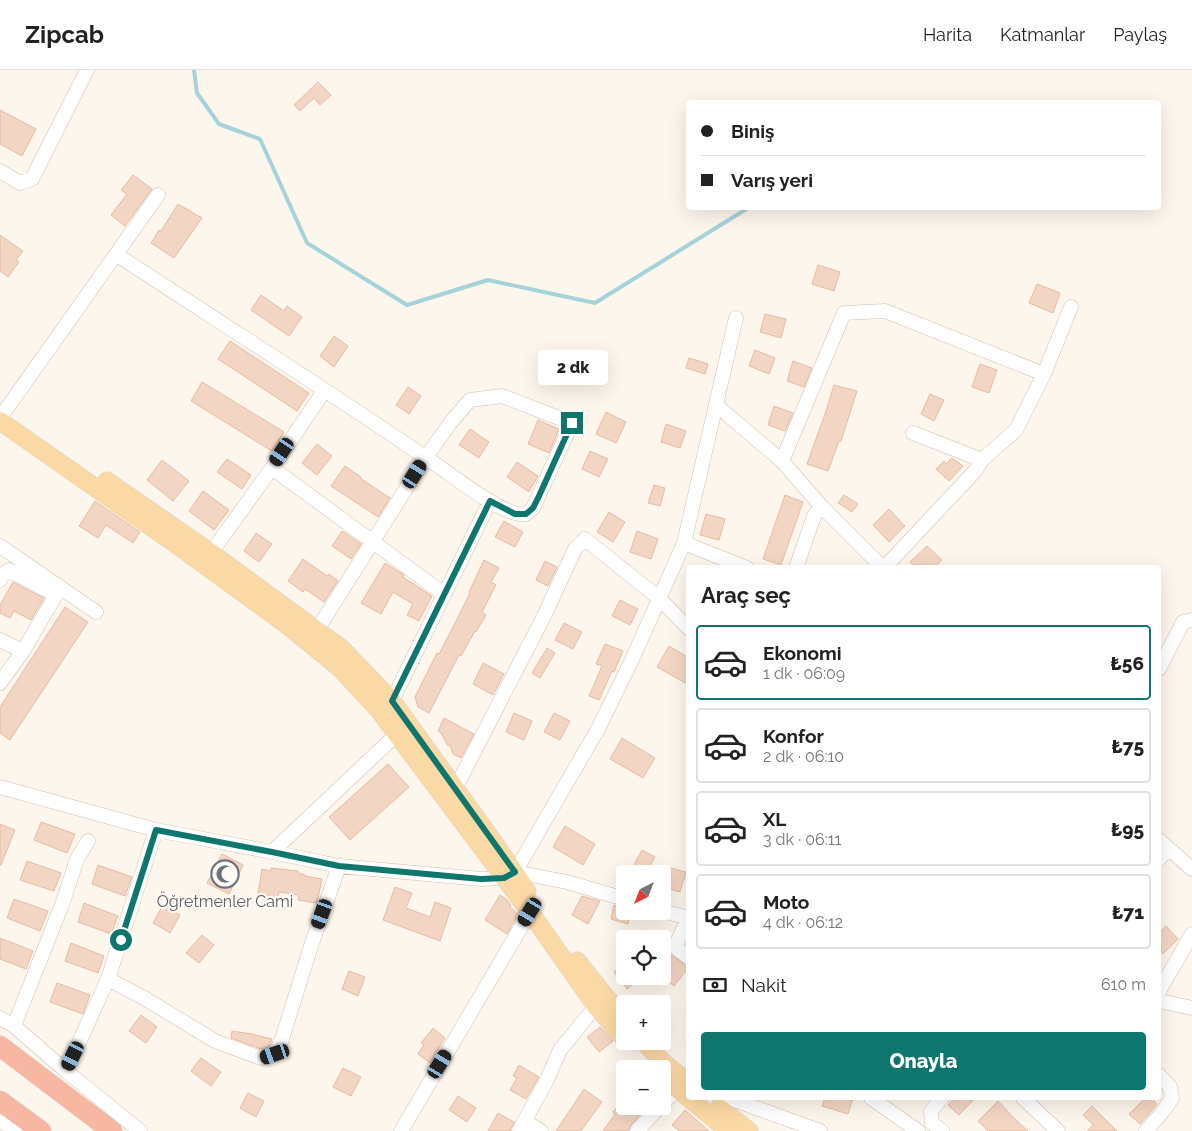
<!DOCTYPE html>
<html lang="tr">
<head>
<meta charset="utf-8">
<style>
	body { margin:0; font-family:Raleway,sans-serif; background:#f2f2f2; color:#222; height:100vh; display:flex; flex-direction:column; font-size:19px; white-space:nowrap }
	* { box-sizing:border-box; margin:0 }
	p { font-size:16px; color:#767676 }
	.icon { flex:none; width:28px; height:28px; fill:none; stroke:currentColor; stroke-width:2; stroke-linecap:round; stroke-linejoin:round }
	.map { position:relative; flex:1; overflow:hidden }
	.sheet { position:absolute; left:686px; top:495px; width:475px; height:535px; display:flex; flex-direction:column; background:#fff; border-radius:5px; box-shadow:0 5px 20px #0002 }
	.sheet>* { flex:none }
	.guide { position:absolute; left:686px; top:30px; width:475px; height:110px; border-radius:5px; box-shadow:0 5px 20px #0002; display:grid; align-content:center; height:110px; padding:0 15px; background:#fff }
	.needle { width:32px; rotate:222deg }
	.controls { position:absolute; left:616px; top:795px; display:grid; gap:10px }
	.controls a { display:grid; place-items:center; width:55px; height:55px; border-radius:5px; background:#fff; box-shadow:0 5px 20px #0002; font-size:25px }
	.end { position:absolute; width:22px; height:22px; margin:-11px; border:6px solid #0f766e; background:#fff; box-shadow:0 0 0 2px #fff }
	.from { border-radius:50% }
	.bubble { position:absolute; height:35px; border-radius:5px; background:#fff; box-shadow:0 5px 20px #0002; font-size:16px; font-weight:800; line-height:35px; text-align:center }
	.car { position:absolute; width:15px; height:30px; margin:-15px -8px; border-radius:6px; box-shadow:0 0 4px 1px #0007; background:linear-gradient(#222 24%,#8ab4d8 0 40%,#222 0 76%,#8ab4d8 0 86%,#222 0) }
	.guide b { display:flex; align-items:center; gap:18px; height:48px; font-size:19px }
	.guide b+b { border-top:1px solid #e0e0e0 }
	.guide i { width:12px; height:12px; background:#222 }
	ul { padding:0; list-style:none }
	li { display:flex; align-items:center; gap:15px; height:75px; margin:0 10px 8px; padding:0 5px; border:2px solid #e0e0e0; border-radius:5px }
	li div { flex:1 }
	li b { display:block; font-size:19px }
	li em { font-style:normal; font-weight:800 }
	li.active { border-color:#0f766e }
	li>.icon { width:45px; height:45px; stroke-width:1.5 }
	h2 { padding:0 15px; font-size:22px; line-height:60px }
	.pay { display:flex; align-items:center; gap:12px; height:55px; padding:0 15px; font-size:19px }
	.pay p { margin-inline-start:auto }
	.cta { display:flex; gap:10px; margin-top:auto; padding:10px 15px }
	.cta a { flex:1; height:58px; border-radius:5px; background:#0f766e; color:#fff; font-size:20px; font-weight:800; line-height:58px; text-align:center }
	header { display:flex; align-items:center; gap:30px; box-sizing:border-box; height:70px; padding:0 25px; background:#fff; border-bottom:1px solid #e0e0e0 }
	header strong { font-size:24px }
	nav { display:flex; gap:28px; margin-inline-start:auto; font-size:18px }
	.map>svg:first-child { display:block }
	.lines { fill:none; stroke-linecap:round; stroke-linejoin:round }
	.stream { stroke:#a5d3da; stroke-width:4 }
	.building { fill:#f3d5c3; stroke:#e6bba3 }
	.minor-casing { stroke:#d1beb0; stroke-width:15 }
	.major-casing { stroke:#dad1cd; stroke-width:19 }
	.highway-casing { stroke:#dad1cd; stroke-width:21 }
	.minor { stroke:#fff; stroke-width:14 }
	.major { stroke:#fbd9a5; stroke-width:18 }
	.highway { stroke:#f7b7a3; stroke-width:20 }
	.route { stroke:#0f766e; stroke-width:6 }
	.labels { text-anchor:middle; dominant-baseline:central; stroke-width:4.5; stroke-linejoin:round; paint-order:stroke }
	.worship-label { font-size:16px; fill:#5b616d; stroke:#fffaf3 }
</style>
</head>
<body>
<header>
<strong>Zipcab</strong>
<nav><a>Harita</a><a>Katmanlar</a><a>Paylaş</a></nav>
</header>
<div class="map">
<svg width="1192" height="1061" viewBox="0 0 1192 1061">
	<rect width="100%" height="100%" fill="#fdf6ec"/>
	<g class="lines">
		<path class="stream" d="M194,0L197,23L219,54L260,69L307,173L407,235L488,210L595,233L748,138"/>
	</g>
	<path class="building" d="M318,12L331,25L320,35L314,28L300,41L294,35Z
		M0,40L36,59L22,86L0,74Z
		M133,105L152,119L125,156L111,145L127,124L121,120Z
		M178,134L202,148L174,188L151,173L159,160L161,161Z
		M0,165L23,181L16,190L19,192L8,207L0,201Z
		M818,195L840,202L834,221L812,214Z
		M1037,214L1060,223L1053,243L1029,233Z
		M261,225L284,241L287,236L302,247L289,266L251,240Z
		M765,244L786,249L781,268L760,262Z
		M334,266L348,276L334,297L320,286Z
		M230,271L309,323L297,341L218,289Z
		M755,280L775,288L769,304L749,296Z
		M689,288L708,294L705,304L686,298Z
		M793,291L812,298L804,317L787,311Z
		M980,294L997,300L989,323L972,317Z
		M202,312L284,362L272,381L191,331Z
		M834,315L857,321L841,371H839L828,401L807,394L825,344Z
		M408,317L421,326L409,344L396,335Z
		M930,324L944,330L934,351L921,344Z
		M774,336L793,343L785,361L768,355Z
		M606,342L626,352L616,373L596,364Z
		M538,350L559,359L549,383L528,374Z
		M666,354L686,361L680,378L661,372Z
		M470,359L489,372L479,388L459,375Z
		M317,374L332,386L317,405L302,393Z
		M590,381L608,389L599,407L582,399Z
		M952,388L963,396L949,411L936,399L944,391L946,394Z
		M227,389L251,405L242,419L217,402Z
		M162,390L189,411L173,431L147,410Z
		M517,392L538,406L529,422L507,407Z
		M345,396L361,407L360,408L390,428L378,447L331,416Z
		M654,415L665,418L660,436L648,433Z
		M203,421L229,440L214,460L189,441Z
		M785,425L803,432L781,495L763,489Z
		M844,425L858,434L852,442L838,433Z
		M95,431L140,462L133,473L106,455L98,468L79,456Z
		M889,439L905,456L889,472L873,455Z
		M609,442L625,452L613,472L597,462Z
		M706,444L725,449L719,470L700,465Z
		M504,451L523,462L515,477L495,467Z
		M342,461L361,474L351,489L332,476Z
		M637,461L658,469L651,489L630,482Z
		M256,463L272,474L259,492L244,481Z
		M927,476L942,490L934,498H916L910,492Z
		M303,489L327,506L329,504L338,511L324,532L305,519L303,522L288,511Z
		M484,490L499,498L491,512L496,515L482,542L486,545L476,562L475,561L461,586L459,585L429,643L418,637L415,627L437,583L439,584L456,551L470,523L469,522Z
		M545,491L557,497L548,516L536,510Z
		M385,493L404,505L403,507L432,526L419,551L407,545L413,534L393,522L381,544L361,533Z
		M13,512L44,528L31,550L14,541L10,548L0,543V535Z
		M620,530L638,539L630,555L612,546Z
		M65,537L88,552L10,670L0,663V637Z
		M564,553L582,562L573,579L555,570Z
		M605,574L623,581L614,602L612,601L599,630L589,626L602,596L596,594Z
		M669,576L689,588V615L657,597Z
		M547,578L555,583L540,608L532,603Z
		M483,593L504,604L493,625L473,614Z
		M514,643L532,651L524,670L506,662Z
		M554,643L570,651L560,670L544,662Z
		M444,648L474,664L461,688L453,684L450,675L448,676L441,663L438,661Z
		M622,668L655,688L643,708L610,689Z
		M388,694L409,717L350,770L329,747Z
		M41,752L75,764L67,783L34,770Z
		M0,754L15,760L1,795H0Z
		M565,756L595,774L583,795L553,777Z
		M642,780L655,787L645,804H629Z
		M222,784L243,795L229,824L207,813Z
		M27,791L61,803L54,821L20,810Z
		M98,795L132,807L125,826L92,814Z
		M662,796L686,802L680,822L662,817Z
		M271,798L298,801V803L305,805V806L322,809L317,833L298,830L299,825L279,822L278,828L258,824L262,799L271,801Z
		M395,817L412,823L406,838L430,847L435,832L451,838L440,871L383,850Z
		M500,825L507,830L511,835L510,837L518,844L507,864L485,850Z
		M582,826L600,831L588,854L572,845Z
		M14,829L48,841L40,861L7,848Z
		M84,833L118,846L111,864L78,852Z
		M163,835L180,845L170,863L153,853Z
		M614,835L625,838V841H631L628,854L611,849Z
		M1166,856L1178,869L1163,884L1159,879V863Z
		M202,865L214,875L199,893L186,883Z
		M0,868L33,881L26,899L0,889Z
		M71,873L104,886L98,903L65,891Z
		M671,885L689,897L674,916L662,907V895Z
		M625,893V906H643L627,919L614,902Z
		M349,901L365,907L358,926L342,919Z
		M57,913L90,925L83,944L50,932Z
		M141,945L157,957L146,973L129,961Z
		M600,957L613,971L599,982L587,967Z
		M433,958L445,968L430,993L418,984L424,975L421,973Z
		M232,961L252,964L272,969L269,977L261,979L231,968Z
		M201,988L221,1002L211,1016L191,1001Z
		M519,995L539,1007L526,1029L510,1020L517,1008L513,1006Z
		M343,998L361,1007L351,1026L333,1017Z
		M584,1019L602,1032L581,1061H556Z
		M248,1023L264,1031L256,1047L240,1038Z
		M458,1026L476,1038L467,1052L449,1040Z
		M625,1027V1036H636L643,1042L631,1055L628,1061H603L615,1044L613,1042Z
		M825,1028H853L848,1044L822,1036Z
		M955,1028H975L959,1045L948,1035Z
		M1145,1028H1151L1157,1034L1140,1054L1129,1044Z
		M998,1031L1015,1049L1028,1061H988L978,1051Z
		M1092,1036L1117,1061H1087L1093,1055L1083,1045Z
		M685,1040L709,1061H679L672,1055Z
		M498,1043L514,1052L510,1061H488Z"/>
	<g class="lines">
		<g class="minor-casing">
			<path id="minor" d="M0,101L20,113L32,109L87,0
				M117,185C224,255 332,323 438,396C456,408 506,448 526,444L533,438L572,353L502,326L470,330L451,352L426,387L317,560
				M716,335L782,391L821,436L883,498
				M0,348L158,125
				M913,363L982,390
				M782,391L844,243L885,241L1044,304
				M272,398L444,524
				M684,473L747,498
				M0,476L96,542
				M207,491L211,483L272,398L324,321
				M796,498L814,446L821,436
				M884,498L976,400L982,390L1016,360L1044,304L1071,237
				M0,510L3,504L9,500L56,525L23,581L0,613
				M0,570L23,581
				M1159,599L1183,552L1192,550
				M392,631L490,431
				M0,717L156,760L272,782L339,796L481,809L504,808L515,802L598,659L631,592L684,473L736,248
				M455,719L545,544L575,479L585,469L660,529L689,559
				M1159,770L1192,799
				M272,782L396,665
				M1159,789L1168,779
				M515,802L567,812L625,829
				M662,841L689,848
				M689,847L675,877L689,888
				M108,909L144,928L215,971L261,988L275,984L282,969L311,876L339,796
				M1159,921L1192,864
				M1159,931L1192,938
				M0,948L14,956L66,1001L140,1061
				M14,956L63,832L77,789L88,771
				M66,1001L108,909L156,760
				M729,1028L820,1061
				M871,1028L918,1061
				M942,1028L931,1041L932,1053L942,1061
				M1023,1028L1058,1061
				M662,1034L685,1012
				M0,1050L15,1061
				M526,1052L541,1061
				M401,1061L530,842
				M519,1061L546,1012L560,980L596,936
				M637,1061L660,1036
				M1146,1061L1164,1040L1172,1028L1170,1017L1159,1005"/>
		</g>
		<g class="major-casing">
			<path id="major" d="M0,351L173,472L286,554L339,597L379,640L530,842L596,936L625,969
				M107,411L211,483L342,579L392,631L495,774L527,821
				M577,891L625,951
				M643,971L663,992L683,1009
				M662,1006L729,1061
				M719,1038L749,1061"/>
		</g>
		<g class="highway-casing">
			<path id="highway" d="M0,976L112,1061
				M0,1031L41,1061"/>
		</g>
		<use href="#minor" class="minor"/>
		<use href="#major" class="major"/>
		<use href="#highway" class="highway"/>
	</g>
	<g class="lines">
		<path class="route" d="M121,870L156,760L272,782L339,796L481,809L504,808L515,802L392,631L490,431L515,444H526L533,438L539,426L572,353"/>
	</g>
	<defs>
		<g id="mosque-ring" transform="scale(1.4375)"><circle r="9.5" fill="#fffaf3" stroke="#6b7280" stroke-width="1.5"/><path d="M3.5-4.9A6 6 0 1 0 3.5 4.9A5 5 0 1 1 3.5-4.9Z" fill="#6b7280"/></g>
	</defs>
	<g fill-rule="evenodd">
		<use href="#mosque-ring" x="225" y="804"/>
	</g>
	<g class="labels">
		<g class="worship-label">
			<text x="225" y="831">Öğretmenler Cami</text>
		</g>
	</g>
</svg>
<div class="controls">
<a><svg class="needle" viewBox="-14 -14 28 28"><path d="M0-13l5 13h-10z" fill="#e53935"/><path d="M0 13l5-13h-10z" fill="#767676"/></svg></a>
<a><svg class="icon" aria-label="locate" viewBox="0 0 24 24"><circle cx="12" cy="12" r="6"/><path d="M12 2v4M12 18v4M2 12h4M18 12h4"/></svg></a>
<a>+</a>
<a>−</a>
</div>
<i class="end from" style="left:121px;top:870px"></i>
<i class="end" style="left:572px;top:353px"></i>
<div class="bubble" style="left:538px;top:280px;width:70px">2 dk</div>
<i class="car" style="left:282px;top:382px;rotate:214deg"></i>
<i class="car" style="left:415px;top:404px;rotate:32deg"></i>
<i class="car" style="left:530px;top:842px;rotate:211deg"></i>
<i class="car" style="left:322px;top:844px;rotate:200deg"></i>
<i class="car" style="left:275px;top:984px;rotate:251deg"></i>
<i class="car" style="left:73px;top:986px;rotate:206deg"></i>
<i class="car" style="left:440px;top:994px;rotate:31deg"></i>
<div class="guide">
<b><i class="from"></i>Biniş</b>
<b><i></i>Varış yeri</b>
</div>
<section class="sheet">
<h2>Araç seç</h2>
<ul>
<li class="active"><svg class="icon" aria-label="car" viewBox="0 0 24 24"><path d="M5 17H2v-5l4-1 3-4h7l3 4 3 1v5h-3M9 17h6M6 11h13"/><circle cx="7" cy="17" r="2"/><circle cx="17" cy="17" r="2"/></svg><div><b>Ekonomi</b><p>1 dk · 06:09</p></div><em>₺56</em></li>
<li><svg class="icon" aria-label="car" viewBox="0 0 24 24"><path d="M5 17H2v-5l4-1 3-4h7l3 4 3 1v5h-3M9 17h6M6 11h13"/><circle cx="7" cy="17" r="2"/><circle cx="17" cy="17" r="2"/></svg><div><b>Konfor</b><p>2 dk · 06:10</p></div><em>₺75</em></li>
<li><svg class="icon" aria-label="car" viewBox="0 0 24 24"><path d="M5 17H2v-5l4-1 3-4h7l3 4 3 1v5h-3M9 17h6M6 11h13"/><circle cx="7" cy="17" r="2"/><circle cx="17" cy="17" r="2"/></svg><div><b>XL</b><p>3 dk · 06:11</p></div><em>₺95</em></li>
<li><svg class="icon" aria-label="car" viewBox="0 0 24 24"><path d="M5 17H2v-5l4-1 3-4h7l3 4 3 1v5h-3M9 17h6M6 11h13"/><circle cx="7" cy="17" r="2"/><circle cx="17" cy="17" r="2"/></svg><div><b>Moto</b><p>4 dk · 06:12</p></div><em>₺71</em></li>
</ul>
<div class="pay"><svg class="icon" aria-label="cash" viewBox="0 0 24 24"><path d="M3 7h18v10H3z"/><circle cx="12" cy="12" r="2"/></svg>Nakit<p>610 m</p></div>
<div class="cta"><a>Onayla</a></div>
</section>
</div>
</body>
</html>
